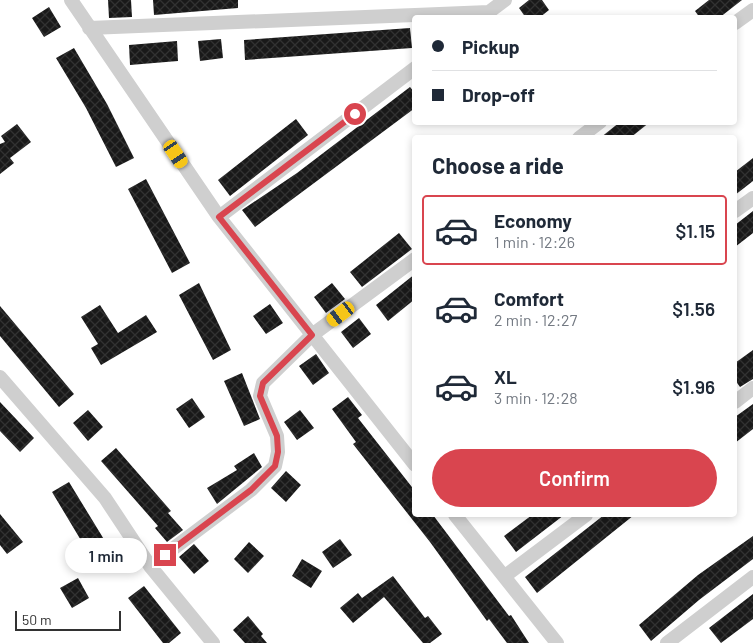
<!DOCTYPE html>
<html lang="en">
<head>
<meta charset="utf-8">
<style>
	body { margin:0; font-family:Barlow,sans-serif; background:#f6f6f7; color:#1f2937; height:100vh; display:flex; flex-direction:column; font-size:19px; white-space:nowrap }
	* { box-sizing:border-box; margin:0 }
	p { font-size:16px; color:#747a83 }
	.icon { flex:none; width:28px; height:28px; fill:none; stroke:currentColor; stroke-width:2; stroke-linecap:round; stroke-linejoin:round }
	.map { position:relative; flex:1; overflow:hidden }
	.sheet { position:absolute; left:412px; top:135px; width:325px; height:382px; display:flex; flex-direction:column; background:#fff; border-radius:5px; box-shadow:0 2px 8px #0003 }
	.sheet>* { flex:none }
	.hud { position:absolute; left:412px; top:15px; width:325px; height:110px; border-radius:5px; box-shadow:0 2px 8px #0003; display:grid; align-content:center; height:110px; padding:0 20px; background:#fff }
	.scale { position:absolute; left:15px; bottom:12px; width:106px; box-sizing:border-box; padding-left:5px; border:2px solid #323232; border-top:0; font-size:14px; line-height:18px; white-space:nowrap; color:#323232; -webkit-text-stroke:4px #fff; paint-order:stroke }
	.end { position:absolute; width:22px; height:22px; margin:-11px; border:6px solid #d9454f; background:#fff; box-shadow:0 0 0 2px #fff }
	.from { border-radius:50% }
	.bubble { position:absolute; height:35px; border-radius:18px; background:#fff; box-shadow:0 2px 8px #0003; font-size:16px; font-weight:600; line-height:35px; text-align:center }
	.car { position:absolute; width:15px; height:30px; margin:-15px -8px; border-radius:6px; box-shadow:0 0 4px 1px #0007; background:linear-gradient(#f5c518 24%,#345 0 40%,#f5c518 0 76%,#345 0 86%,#f5c518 0) }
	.hud b { display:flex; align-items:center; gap:18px; height:48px; font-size:19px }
	.hud b+b { border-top:1px solid #e0e1e3 }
	.hud i { width:12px; height:12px; background:#1f2937 }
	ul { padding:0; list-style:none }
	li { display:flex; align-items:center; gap:15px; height:70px; margin:0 10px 8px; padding:0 10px; border:2px solid transparent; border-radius:5px }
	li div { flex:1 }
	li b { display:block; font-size:19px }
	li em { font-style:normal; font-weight:600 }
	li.on { border-color:#d9454f }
	li>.icon { width:45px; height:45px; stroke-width:1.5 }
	h2 { padding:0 20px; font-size:22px; line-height:60px }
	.primary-button { display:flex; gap:10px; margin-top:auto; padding:10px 20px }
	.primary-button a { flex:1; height:58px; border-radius:30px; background:#d9454f; color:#fff; font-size:20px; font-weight:600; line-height:58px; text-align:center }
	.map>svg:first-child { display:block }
	.building { fill:url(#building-cross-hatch) }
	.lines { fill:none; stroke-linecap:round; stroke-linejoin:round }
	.street { stroke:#cfcfcf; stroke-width:14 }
	.route { stroke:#d9454f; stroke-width:6 }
</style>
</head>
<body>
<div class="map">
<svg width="753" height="643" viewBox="0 0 753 643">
	<defs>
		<pattern id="building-cross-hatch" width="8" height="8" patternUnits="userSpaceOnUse" patternTransform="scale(1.25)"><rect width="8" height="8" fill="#191919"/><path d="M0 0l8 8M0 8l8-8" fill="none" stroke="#323232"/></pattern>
	</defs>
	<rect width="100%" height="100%" fill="#fff"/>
	<path class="building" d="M108,0H131L132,17L109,18Z
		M153,0H238V8L154,15Z
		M529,0H542L549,10L539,18H526L519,8Z
		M709,0H742L719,18H700L695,11Z
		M49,7L61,27L44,37L32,18Z
		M410,28L412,48L245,60L244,40Z
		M221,39L223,58L200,61L198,41Z
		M177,41L178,61L130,65L129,45Z
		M74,48L107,104L134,158L116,167L86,108L56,58Z
		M410,87L415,93V108L255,227L242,210L297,173Z
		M296,119L308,135L230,196L218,180Z
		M620,122H650L630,138H600Z
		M17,124L31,142L10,158L14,163L0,174V144L5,142L1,136Z
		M753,158V181L735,195V172Z
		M146,179L190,263L172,273L128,189Z
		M753,211V233L735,247V225Z
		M399,233L412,249L362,287L350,272Z
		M415,274V299L388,321L376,305Z
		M199,283L231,350L213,360L179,295Z
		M332,283L345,299L326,313L314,297Z
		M270,304L283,323L266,334L253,316Z
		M100,305L118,333L146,315L157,332L101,365L91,348L98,344L81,317Z
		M0,306L74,394L59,407L0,336Z
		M359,318L371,334L353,348L341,332Z
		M753,350V379L740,387L735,380V363Z
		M316,354L329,373L313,385L299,366Z
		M242,373L260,419L244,426L224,381Z
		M348,397L362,415L358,418L415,491V515H433L509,616L511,615L529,643H507L489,619L487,621L430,542L353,444L356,442L332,409Z
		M192,398L205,417L189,428L176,409Z
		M0,402L34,438L20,452L0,431Z
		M753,404V429L735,443V417Z
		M88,410L103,427L88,441L73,423Z
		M300,410L314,428L297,440L284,422Z
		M116,448L171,511L168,513L183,530L167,542L155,528L158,526L101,461Z
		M254,453L262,467L217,504L207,488L237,470L234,466Z
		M286,471L301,485L286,502L271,488Z
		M69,482L105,541L120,560L104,572L88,552L52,492Z
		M0,514L23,542L7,554L0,545Z
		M532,515H564L516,552L504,536Z
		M604,515H634L537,593L525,577Z
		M753,536V559L699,600L651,641L639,625L698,575Z
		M340,539L352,555L333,568L322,552Z
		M249,542L264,556L248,573L234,559Z
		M194,544L209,561L194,574L179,557Z
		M302,559L322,571L311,588L292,576Z
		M393,576L425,618L428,616L442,634L430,643H423L384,597L353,623L340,608L358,593L362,598Z
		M78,578L89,598L72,608L60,588Z
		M144,586L181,633L169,643H163L128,598Z
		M753,594V619L721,643L709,628Z
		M248,616L263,634L261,636L267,643H245L233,630Z"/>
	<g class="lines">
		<path class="street" d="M71,0L219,217L415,465
			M481,18L505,0
			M735,23L753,10
			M89,28L489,12
			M579,138L600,122
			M735,211L753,198
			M219,217L415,68
			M0,377L105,498L150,566L213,643
			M735,402L753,388
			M455,515L557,643
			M150,566L251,490L275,466L278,452L277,436L260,396L263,383L312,335L415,259
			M505,576L586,515
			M667,643L753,577"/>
	</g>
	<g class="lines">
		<path class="route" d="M165,555L251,490L275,466L278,452L277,436L260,396L263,383L312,335L219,217L355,114"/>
	</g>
</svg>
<div class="scale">50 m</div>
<i class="end from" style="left:355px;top:114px"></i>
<i class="end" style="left:165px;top:555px"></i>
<div class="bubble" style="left:65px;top:538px;width:82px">1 min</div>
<i class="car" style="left:176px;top:154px;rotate:146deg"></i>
<i class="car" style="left:341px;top:314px;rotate:233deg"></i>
<div class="hud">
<b><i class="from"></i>Pickup</b>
<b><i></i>Drop-off</b>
</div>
<section class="sheet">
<h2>Choose a ride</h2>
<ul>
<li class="on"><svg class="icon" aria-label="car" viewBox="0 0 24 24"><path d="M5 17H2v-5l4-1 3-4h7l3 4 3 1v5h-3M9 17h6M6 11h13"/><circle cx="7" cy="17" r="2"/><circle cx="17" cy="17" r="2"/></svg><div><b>Economy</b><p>1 min · 12:26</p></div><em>$1.15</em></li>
<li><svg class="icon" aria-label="car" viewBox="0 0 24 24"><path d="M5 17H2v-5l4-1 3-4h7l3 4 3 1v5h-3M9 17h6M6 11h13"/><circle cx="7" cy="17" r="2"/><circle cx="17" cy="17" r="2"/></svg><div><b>Comfort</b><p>2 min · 12:27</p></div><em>$1.56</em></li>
<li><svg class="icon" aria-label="car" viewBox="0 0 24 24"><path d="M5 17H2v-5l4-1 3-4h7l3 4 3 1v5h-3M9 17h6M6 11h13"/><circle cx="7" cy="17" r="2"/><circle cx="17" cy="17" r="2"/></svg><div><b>XL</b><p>3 min · 12:28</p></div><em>$1.96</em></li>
</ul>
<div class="primary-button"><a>Confirm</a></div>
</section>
</div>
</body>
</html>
